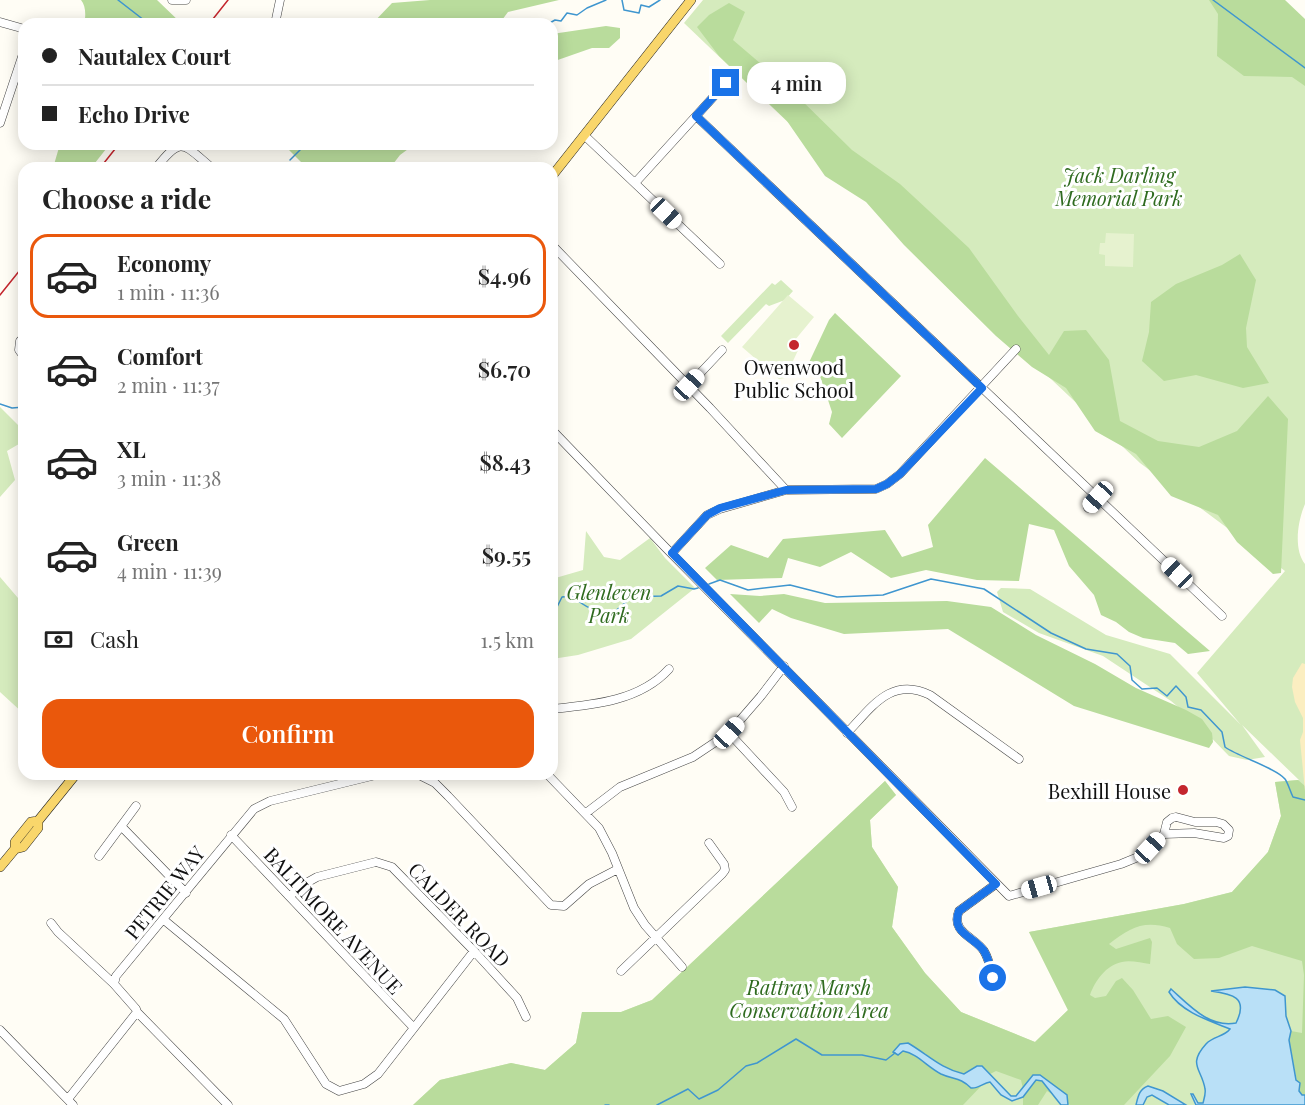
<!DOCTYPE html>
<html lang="en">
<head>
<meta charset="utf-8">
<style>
	body { margin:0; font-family:"Playfair Display",serif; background:#f6f6f6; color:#222; height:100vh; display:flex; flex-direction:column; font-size:22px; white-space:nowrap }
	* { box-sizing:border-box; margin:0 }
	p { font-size:20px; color:#767676 }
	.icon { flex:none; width:33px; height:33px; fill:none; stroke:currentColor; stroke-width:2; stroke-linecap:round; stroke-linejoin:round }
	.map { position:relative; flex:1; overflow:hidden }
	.details { position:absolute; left:18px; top:162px; width:540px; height:618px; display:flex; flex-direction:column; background:#fff; border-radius:18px; box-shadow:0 3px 15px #0003 }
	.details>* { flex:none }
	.top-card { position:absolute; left:18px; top:18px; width:540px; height:132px; border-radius:18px; box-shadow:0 3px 15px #0003; display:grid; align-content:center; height:132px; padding:0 24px; background:#fff }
	.end { position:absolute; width:27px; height:27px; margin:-14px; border:8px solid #1a73e8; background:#fff; box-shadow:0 0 0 3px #fff }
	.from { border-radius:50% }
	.bubble { position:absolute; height:42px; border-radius:18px; background:#fff; box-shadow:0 3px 15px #0003; font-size:20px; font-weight:600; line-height:42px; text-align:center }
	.car { position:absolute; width:18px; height:36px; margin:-18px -9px; border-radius:8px; box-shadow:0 0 4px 2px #0007; background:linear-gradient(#fff 24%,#345 0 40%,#fff 0 76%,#345 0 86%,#fff 0) }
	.top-card b { display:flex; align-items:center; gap:21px; height:57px; font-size:22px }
	.top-card b+b { border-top:2px solid #e0e0e0 }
	.top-card i { width:15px; height:15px; background:#222 }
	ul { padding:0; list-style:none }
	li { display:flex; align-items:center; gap:18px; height:84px; margin:0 12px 9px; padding:0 12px; border:3px solid transparent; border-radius:18px }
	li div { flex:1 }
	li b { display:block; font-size:22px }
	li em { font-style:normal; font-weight:600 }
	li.on { border-color:#ea580c }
	li>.icon { width:54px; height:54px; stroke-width:1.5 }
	h2 { padding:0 24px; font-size:27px; line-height:72px }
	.pay { display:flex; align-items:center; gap:15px; height:66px; padding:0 24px; font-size:22px }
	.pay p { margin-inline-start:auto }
	.action { display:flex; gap:12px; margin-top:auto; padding:12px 24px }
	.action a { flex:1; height:69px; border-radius:18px; background:#ea580c; color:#fff; font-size:24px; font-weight:600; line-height:69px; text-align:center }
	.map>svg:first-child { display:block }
	.green { fill:#d5ebbd }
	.forest { fill:#b9dc9c }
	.sand { fill:#fbeec1 }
	.pitch { fill:#e6f2cf }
	.water { fill:#b9e0f7; stroke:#3f96cf; stroke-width:1.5 }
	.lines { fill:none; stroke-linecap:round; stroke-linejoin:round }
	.stream { stroke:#3f96cf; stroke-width:1.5 }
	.minor-casing { stroke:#444; stroke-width:9 }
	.major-casing { stroke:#222; stroke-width:10 }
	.minor { stroke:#fff; stroke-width:8 }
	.major { stroke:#f9d66b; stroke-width:9 }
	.rail { stroke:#c4262e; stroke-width:1.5 }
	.route { stroke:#1a73e8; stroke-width:8 }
	.poi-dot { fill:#c4262e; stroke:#fff; stroke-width:2 }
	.labels { text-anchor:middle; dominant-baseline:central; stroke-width:6; stroke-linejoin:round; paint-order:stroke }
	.park-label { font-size:20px; font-style:italic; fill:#2f6b1f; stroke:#fff }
	.poi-label { font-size:20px; fill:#111; stroke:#fff }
	.street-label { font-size:20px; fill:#111; stroke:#fff }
</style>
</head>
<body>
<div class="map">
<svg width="1305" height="1105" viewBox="0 0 1305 1105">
	<rect width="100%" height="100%" fill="#fffdf5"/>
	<path class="green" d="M703,0H1270L1305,25V504C1298,520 1293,549 1305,564V1105H413L440,1080L511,1063L545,1070L576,1043L582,1012H621L652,1000L885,781L896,795L870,820L872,847L898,887L892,927L925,973L961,1012L1035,1042L1068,1010L1029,932L1184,904L1232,892L1268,852L1281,816L1275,782L1299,780L1242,725L1265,757L1247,760L1229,756L1196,722L1171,701L1103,656L1039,633L1003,612L997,592L1001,588L1030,589L1106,635L1170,654L1241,725L1197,673L1285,571L1140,463L1014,344L907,236L684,23Z
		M781,280L793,291L785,300L769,306L766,304L728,343L721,336L772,283L775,285Z
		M0,407L24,431V441L7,451L15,480L0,497Z
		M586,531L604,557L620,560L650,538L665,558L695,588L631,639L578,655L552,659V579L583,570Z
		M0,577L24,605V714L0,692Z"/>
	<path class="forest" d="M81,0H157L182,24H84C86,16 86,6 81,0Z
		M430,0H559L508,12L499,24H372L392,3Z
		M1209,0H1285L1305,19V86L1292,77L1244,76L1217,56L1218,14Z
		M729,3L745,12L733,40L789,88L852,150L900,184L969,248L1018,316L1049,355L1064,331L1086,330L1109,360L1120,421L1158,441L1199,447L1237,431L1268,396L1288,419L1281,573L1273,574L1237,542L1218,515L1171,496L1136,454L1095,431L1066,388L1032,367L996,336L904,245L866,202L825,176L787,121L719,56L697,27L709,15Z
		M606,26L620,28V38L609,48H592L552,62V34Z
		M60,144H110L91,168H53Z
		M283,144H415L400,155L390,168H307Z
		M1240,254L1256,280L1246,328L1247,347L1269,383L1243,388L1196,375L1164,381L1142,361L1149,332L1151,302L1176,284L1222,265Z
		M835,313L901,376L842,438L829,424L832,412L819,373L805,371L829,320Z
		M985,458L1210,651L1188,654L1175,643L1143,638L1129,632L1116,622L1101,615L1094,595L1069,566L1054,530L1029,524L1019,581L977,580L926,570L891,578L851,552L820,567L788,558L782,578L717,580L705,568L731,545L768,558L783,539L885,530L902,557L933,547L928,525Z
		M730,594L760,596L784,594L825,603L947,601L991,607L1036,635L1095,664L1136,688L1186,710L1202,719L1212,733L1213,742L1209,748L1074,706L948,629L844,634L791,618L772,609L759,623Z
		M1298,780L1305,786V1095H1302L1299,1091L1289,1040L1291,1031L1302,1033L1304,975L1302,961L1252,946L1219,958L1194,959L1177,944L1170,928C1143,920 1130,928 1109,944L1116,949L1150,938L1152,942L1150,964C1142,963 1130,960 1122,962C1106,965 1095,981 1090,995L1095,998L1106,996L1116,981L1122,978L1133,990L1151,1019L1168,1016L1186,1027L1170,1056L1124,1105H1070L1047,1091L1038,1105H1023V1089L1021,1080L996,1071L990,1074L982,1066H977L964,1074C948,1071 936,1065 925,1053L902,1051C918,1054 927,1067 941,1074C954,1080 960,1077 971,1088H976L984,1083L963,1105H413L440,1080L511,1063L545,1070L576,1043L582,1012H621L652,1000L885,781L896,795L870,820L872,847L898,887L892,927L925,973L961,1012L1035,1042L1068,1010L1029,932L1184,904L1232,892L1268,852L1281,816L1275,782Z"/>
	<path class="sand" d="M1302,663L1305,664V791L1300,740L1303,732V718L1295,702L1292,687L1293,678Z"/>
	<path class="pitch" d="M1106,233L1134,234L1133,267L1105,266V255L1099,254L1100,243H1105Z
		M788,295L814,317L795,340L801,344L785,378L779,379L742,347Z"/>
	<path class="water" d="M1245,987L1275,990L1285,996L1286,1016L1291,1031L1289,1040L1296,1080L1300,1083L1299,1091L1302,1095H1305V1105H1196L1191,1094H1193L1198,1103H1203C1204,1099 1206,1093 1205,1089C1202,1069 1187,1065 1206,1044C1213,1036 1224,1037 1230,1029C1210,1021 1181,1012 1169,992L1171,989C1190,1006 1209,1028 1236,1023C1249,997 1232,994 1211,991Z
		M908,1043C927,1054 941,1069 964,1074L977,1066H982L1011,1096H1016L1033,1075H1040L1067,1095L1068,1105H1061L1042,1081L1036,1080L1023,1097L1012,1101L1001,1095L990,1082C983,1083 978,1089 971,1088C960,1077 954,1080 941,1074C927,1067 918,1054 903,1051L898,1055L893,1052L900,1044Z
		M1148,1086L1163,1091L1186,1105H1169L1152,1095L1147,1097L1143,1105H1136C1138,1097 1139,1089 1148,1086Z"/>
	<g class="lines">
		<path class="stream" d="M118,0L149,24
			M622,0L624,10L639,13L641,5L649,7L660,0
			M1213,0L1305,68
			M548,24L555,20L561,21L567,13L577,15L587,8L606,0
			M290,160L306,144
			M282,168L286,164
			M0,404L12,408L24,407
			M709,584L720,580L748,590L790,585L837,597L883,595L931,579L984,589L1051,633L1086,649L1117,654L1130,666L1132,680L1142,689L1157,688L1167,696L1176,686L1186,697L1188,707L1201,710L1222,732L1225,747C1239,757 1276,768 1285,779C1288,783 1290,791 1293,797L1305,800
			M552,617L562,597L572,596C585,607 596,613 613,613L632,597L661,596L678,586L694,589L698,588
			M605,1105H609
			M657,1105L688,1089L699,1099L718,1090L746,1066L757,1063L796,1039L822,1055H862L886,1060L895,1053"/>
		<g class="minor-casing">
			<path id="minor" d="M172,0H186
				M0,22L21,28L24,31
				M275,24L280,0
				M696,116L1222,616
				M0,123L24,51
				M584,135L720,264
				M156,168C182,135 183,144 212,168
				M635,183L726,83
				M552,245L710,408L786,490
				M24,337L20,341L19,350L24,357
				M689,385L722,350
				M552,430L665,547L1009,896L1121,864L1143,855L1164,834L1167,822L1172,818L1176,817L1195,822H1216L1223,824L1229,830L1228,836L1224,838L1194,833L1164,834
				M1088,508L1098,497
				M672,553L707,515L720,509L786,490L876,489L887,484L900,474L1016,349
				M552,709C593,705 640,701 669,669
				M729,733L784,792L792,807
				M847,733C872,707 891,676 930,695L1019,759
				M417,774L435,783L448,796L551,905L564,906L589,884L618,869
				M547,774L599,828L612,853L634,908L645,925L682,967
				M586,813L620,787L693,757L729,733L761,696L784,666
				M121,826L186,893
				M231,835L413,1027
				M99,856L136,806
				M290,896L301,886L317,877L376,862L392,867L474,951L517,998L526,1017
				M164,920L284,1019L326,1084L339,1091L364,1084L378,1074L474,951
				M51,923L58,932L114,984
				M621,971L722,874L725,870L724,864L709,843
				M993,978C991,970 989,959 984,951C975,937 950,932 959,911L996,884
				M137,1012L228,1105
				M0,1030L73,1105
				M68,1099L137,1012L136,1009L114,984L116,976L254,809L270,801L380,774"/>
		</g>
		<g class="major-casing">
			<path id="major" d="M552,176L691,0
				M15,849L23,847L38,828V821
				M0,867L15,849V842L31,822L38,821L76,774"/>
		</g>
		<use href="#minor" class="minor"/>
		<use href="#major" class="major"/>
		<path class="rail" d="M209,24L228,0
			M100,168L119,144
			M0,295L24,265"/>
	</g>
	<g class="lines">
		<path class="route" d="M726,83L696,116L982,388L900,474L887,484L876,489L786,490L720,508L707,515L672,553L996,884L959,911C950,933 975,937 984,951C989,959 991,970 993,978"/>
	</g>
	<g class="poi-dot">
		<circle cx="794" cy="345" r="6"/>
		<circle cx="1183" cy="790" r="6"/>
	</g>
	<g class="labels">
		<g class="park-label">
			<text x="1119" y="174">Jack Darling<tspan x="1119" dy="23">Memorial Park</tspan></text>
			<text x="609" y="591">Glenleven<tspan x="609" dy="23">Park</tspan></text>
			<text x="809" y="986">Rattray Marsh<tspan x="809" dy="23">Conservation Area</tspan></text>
		</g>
		<g class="poi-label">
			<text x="794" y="366">Owenwood<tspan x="794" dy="23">Public School</tspan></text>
			<text x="1171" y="790" text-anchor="end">Bexhill House</text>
		</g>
		<g class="street-label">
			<text transform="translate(164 892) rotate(-51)">PETRIE WAY</text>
			<text transform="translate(460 914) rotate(46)">CALDER ROAD</text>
			<text transform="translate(334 920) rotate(47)">BALTIMORE AVENUE</text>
		</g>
	</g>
</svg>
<i class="end from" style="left:993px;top:978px"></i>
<i class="end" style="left:726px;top:83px"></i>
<div class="bubble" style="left:747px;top:62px;width:99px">4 min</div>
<i class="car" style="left:666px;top:213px;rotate:134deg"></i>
<i class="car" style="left:689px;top:385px;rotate:43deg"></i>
<i class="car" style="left:1098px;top:497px;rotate:222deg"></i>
<i class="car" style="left:1177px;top:573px;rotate:314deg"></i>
<i class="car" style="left:729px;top:733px;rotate:43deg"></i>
<i class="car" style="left:1150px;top:848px;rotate:43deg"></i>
<i class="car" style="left:1039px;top:887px;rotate:254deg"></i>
<div class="top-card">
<b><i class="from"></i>Nautalex Court</b>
<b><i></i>Echo Drive</b>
</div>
<section class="details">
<h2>Choose a ride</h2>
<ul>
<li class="on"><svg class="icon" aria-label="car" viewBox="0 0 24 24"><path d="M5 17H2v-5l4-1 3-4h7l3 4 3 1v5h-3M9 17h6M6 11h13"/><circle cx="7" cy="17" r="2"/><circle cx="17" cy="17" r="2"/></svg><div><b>Economy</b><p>1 min · 11:36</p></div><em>$4.96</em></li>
<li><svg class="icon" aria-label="car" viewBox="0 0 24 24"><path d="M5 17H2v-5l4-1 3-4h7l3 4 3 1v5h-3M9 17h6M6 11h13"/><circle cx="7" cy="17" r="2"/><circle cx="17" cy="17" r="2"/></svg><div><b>Comfort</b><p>2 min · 11:37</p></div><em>$6.70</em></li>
<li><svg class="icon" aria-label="car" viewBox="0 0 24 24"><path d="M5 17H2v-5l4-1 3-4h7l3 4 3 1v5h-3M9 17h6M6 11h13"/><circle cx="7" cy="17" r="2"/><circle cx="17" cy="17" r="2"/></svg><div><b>XL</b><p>3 min · 11:38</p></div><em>$8.43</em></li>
<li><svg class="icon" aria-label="car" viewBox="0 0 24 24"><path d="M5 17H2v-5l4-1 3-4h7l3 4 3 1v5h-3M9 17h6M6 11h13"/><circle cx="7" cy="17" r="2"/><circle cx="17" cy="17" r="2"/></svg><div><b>Green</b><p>4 min · 11:39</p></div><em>$9.55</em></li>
</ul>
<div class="pay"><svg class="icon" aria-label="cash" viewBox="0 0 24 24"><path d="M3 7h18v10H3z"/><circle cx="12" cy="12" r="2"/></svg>Cash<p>1.5 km</p></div>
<div class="action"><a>Confirm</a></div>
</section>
</div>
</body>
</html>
